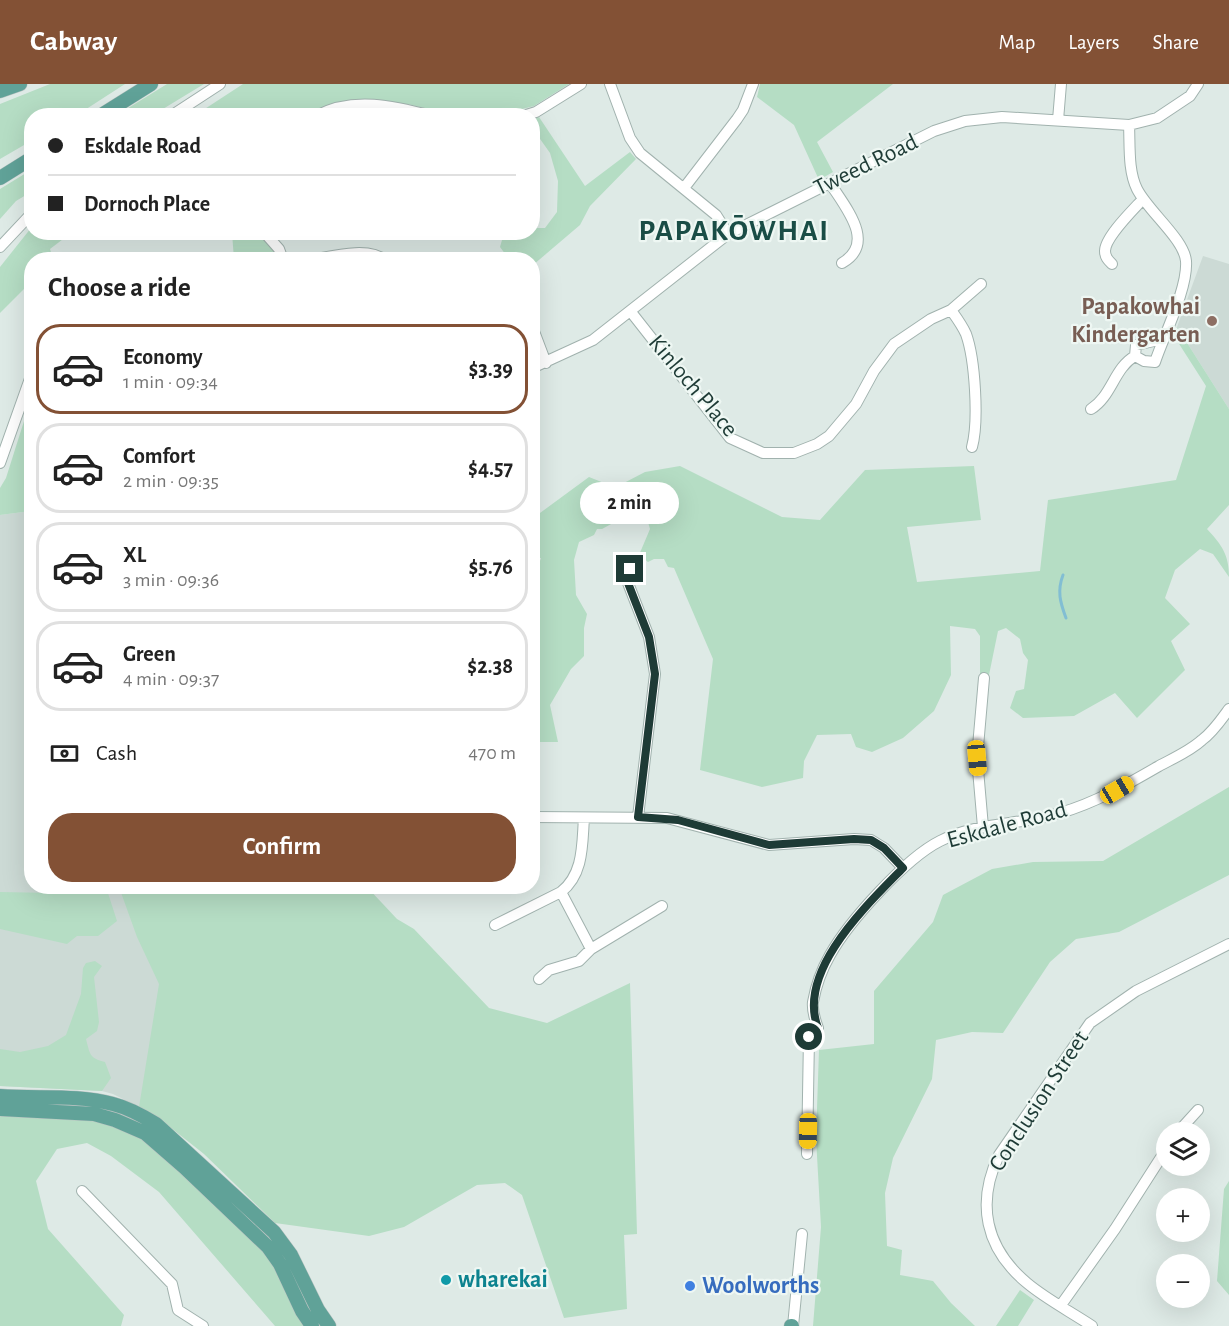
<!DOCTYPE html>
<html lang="en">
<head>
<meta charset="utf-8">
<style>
	body { margin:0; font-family:"Alegreya Sans",sans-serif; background:#f2f2f2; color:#222; height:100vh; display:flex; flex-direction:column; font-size:22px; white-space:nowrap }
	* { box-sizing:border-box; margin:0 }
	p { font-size:20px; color:#767676 }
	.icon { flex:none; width:33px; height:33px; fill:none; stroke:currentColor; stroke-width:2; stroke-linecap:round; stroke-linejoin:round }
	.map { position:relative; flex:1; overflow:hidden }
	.details { position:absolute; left:24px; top:168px; width:516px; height:642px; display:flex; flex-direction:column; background:#fff; border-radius:24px; box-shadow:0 6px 24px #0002 }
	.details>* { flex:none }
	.hud { position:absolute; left:24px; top:24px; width:516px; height:132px; border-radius:24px; box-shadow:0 6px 24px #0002; display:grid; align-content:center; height:132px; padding:0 24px; background:#fff }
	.fabs { position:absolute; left:1156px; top:1038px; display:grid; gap:12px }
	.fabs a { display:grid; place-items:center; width:54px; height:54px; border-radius:50%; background:#fff; box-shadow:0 6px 24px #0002; font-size:30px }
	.end { position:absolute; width:27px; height:27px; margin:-14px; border:8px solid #1e3b36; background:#fff; box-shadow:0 0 0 3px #fff }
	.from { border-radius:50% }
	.bubble { position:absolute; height:42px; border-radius:21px; background:#fff; box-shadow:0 6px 24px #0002; font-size:20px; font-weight:700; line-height:42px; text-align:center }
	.car { position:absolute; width:18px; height:36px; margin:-18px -9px; border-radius:8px; box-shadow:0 0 4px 2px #0007; background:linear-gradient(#f5c518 24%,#345 0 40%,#f5c518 0 76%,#345 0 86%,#f5c518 0) }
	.hud b { display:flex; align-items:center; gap:21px; height:57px; font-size:22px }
	.hud b+b { border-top:2px solid #e0e0e0 }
	.hud i { width:15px; height:15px; background:#222 }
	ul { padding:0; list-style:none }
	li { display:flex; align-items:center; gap:18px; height:90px; margin:0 12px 9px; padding:0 12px; border:3px solid #e0e0e0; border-radius:24px }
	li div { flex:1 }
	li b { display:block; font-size:22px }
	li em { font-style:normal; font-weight:700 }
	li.on { border-color:#835135 }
	li>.icon { width:54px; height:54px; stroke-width:1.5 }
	h2 { padding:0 24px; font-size:27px; line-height:72px }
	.pay { display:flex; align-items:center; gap:15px; height:66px; padding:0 24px; font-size:22px }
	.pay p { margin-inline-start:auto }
	.cta { display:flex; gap:12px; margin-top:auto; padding:12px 24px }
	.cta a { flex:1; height:69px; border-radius:24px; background:#835135; color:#fff; font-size:24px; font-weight:700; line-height:69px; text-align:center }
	header { display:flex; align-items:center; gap:36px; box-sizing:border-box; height:84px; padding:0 30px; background:#835135; color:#fff }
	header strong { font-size:28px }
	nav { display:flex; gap:33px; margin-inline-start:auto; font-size:21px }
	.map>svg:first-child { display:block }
	.built { fill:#ccdad5 }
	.green { fill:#b5ddc4 }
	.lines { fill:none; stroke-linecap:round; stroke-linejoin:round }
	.stream { stroke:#82bed3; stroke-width:3 }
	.minor-casing { stroke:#a1b2ae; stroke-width:12 }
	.major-casing { stroke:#bcc4c3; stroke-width:15 }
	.minor { stroke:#fff; stroke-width:10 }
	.major { stroke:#60a298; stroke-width:14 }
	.route { stroke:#1e3b36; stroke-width:8 }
	.education-dot { fill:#8d6e63; stroke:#eef7f3; stroke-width:2 }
	.culture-dot { fill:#0f9aa8; stroke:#eef7f3; stroke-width:2 }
	.shop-dot { fill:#3f7fe0; stroke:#eef7f3; stroke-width:2 }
	.labels { text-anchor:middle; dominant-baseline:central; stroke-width:4.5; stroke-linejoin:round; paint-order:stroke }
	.street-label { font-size:24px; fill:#1e3b36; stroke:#eef7f3 }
	.education-label { font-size:24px; font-weight:bold; fill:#785e54; stroke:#eef7f3; text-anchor:end }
	.culture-label { font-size:24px; font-weight:bold; fill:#0d838f; stroke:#eef7f3; text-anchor:start }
	.shop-label { font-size:24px; font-weight:bold; fill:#366cbe; stroke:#eef7f3; text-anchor:start }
	.district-label { font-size:30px; font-weight:bold; letter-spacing:1.5px; fill:#1a4d46; stroke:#eef7f3 }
</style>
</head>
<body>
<header>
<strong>Cabway</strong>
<nav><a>Map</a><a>Layers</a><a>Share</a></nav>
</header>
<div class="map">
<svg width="1229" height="1242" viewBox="0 0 1229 1242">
	<rect width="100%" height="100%" fill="#deeae6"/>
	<path class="built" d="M1203,172L1229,180V325L1177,243Z
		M31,427L32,802H367L369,807L139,1023L113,1010L102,1007L0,1002V431Z"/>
	<path class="green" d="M50,0H125L77,31L32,32L31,57L0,75V20Z
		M167,0H204L153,31H117Z
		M243,0H569L534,22L498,31H451L408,20L406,30L414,31L194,32Z
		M760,0H893L817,58L833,88L819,96L794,41L757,13Z
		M539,33L585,102L630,68L636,75L590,122L580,141L533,181L532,176L509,175L500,163L504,149L532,148L533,144H545L557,128L558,97L550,69L533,45V36Z
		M31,86V108L16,117L0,135V105Z
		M31,144L32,148L71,149L50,165L53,175L32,176L31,198L0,229V183Z
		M232,149H271L278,175H234Z
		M1177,243L1229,325V421L1207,445C1222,461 1229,471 1229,493L1213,470L1200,465L1175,486L1165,514L1190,540L1171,557L1185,586L1137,634L1115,609L1074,632L1023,634L1010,624L1016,607L1024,605L1028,576L1023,569L1020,555L1006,544L998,547L989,591L980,590V552L975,545L950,542L951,591L934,627L903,654L872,668L856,663L851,650L817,651L804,677L803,694L762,703L700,686L713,575L674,484L668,483L664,475H654L648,478L639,471L650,445L645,428L635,427L602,445H597L594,451L579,458L574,476L576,511L587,530L584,544V572L571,585L550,621L558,658H532V500L541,474H533V439L540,429L589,393L604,399L620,401L645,388L680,382L782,433L820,436L865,386L974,382L981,436L907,443L917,498L1040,487L1048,416L1176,396L1206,302L1174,252Z
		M31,315V427L0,431V404L6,394Z
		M1229,703V791L1119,848L1076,855L1050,878L1003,949L972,948L936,956L932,995L893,1074L885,1109L887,1162L902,1166L900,1191L933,1197L951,1219L975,1242H813L821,1143L816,1054L819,966L874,960V907L933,838L943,811L992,785L1033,778L1103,777Z
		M65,803H106L117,837L98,852H77L67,860L0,845V808L53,809Z
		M119,803H367L397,835L414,845L489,924L547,939L630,899L637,1150L624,1151L627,1225L564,1234L522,1111L505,1099L477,1101L404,1143L369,1152L275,1139L204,1070L166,1040L139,1023L159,900L137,853Z
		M95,877L102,882L94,893L99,938L97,947L86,955C90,970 89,974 105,978L111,994L102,1007L0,1002V965L20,968L48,962L66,951L81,910L83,884L86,879Z
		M0,1029L91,1033L144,1055L272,1176L308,1242H275L159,1108L111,1072L87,1059L57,1065L36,1097L48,1145L124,1231L121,1242H0Z
		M1229,1097V1211L1217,1197L1224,1105Z
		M1020,1206L1034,1216L1018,1242H996Z"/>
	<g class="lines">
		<path class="stream" d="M1063,491C1057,507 1060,518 1066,534"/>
		<g class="minor-casing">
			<path id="minor" d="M610,0L630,54L640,69L716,131L728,150
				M171,32L220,0
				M316,32C353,12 394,22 432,32
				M523,32L536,28L581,0
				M1058,36L1061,0
				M1129,41C1130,62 1128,87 1137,105C1148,127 1184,155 1186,177C1188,204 1164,251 1155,278L1144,277L1135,272L1136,261L1163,255
				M830,99C845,123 877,159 842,179
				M684,104L737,35L743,26L753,0
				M264,148L279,165L283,176
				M0,163L32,129
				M310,176C329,173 369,162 384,176
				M1112,180C1108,176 1105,173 1105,167C1105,153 1133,126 1143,115
				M951,226C956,233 962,241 966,250C975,275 979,337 972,363
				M631,228L730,354L763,369H794L817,360L829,352L856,320L874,287L894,260L931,235L951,226L981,200
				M532,242L546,279
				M532,284L593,256L728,150L934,47L965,37L1002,33L1129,41L1157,34L1190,12L1198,0
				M1091,325C1112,312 1114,284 1135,272
				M0,379L32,289
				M630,485L628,499L649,553L655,590L638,733
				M532,733L667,734L769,761L854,755L871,756L884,764L903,784
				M983,743L977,674L984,594
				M561,808L591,865
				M495,841L561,808C584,790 582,760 584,734
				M539,895L549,886L579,877L591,865L662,822
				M1178,1048L1198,1026
				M807,1070L809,953L818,944C815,936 812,927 813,918C816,901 822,885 830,871C849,837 906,774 940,757C978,738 1021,741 1060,729C1095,719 1128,700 1159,682C1174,674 1190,667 1202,656C1213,648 1221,636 1229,625
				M82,1107L172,1200L178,1226L203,1242
				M1061,1221L1115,1145L1167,1064
				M793,1242L802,1150
				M1092,1242C1071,1228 1046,1215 1027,1199C985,1164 976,1119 999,1071L1090,939L1136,907L1229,860"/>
		</g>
		<g class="major-casing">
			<path id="major" d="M0,7L20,0
				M100,32L151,0
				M0,94L32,74
				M0,1012C37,1015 77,1010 113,1020C129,1024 143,1032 156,1040L274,1148L291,1171L318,1226L329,1242
				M0,1025L94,1030L115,1036L145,1049L184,1083L268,1163L280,1180L302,1227L312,1242
				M791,1242H792"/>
		</g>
		<use href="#minor" class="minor"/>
		<use href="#major" class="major"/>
	</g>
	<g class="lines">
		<path class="route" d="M630,485L628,499L649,553L655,590L638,733L678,736L769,761L854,755L871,756L884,764L903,784C867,821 796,887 818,944L809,953"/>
	</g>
	<circle class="education-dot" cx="1212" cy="237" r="6"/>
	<circle class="culture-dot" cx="446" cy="1196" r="6"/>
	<circle class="shop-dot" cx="690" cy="1202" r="6"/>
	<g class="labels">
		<g class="street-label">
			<text transform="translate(866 81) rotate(-26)">Tweed Road</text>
			<text transform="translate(693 302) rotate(50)">Kinloch Place</text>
			<text transform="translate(1007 741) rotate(-15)">Eskdale Road</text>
			<text transform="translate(1039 1017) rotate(-57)">Conclusion Street</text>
		</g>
		<g class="education-label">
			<text x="1200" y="223">Papakowhai<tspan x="1200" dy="28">Kindergarten</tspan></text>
		</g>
		<g class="culture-label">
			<text x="458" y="1196">wharekai</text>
		</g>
		<g class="shop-label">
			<text x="702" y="1202">Woolworths</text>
		</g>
		<g class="district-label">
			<text x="734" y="147">PAPAKŌWHAI</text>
		</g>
	</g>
</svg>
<div class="fabs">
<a><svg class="icon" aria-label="layers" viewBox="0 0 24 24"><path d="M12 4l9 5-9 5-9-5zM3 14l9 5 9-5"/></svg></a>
<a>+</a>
<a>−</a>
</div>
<i class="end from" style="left:809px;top:953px"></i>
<i class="end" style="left:630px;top:485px"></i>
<div class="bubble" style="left:580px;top:398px;width:99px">2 min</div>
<i class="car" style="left:977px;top:674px;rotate:175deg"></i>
<i class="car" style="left:1117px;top:706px;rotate:60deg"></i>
<i class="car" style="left:808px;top:1047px;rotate:181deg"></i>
<div class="hud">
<b><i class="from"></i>Eskdale Road</b>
<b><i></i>Dornoch Place</b>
</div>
<section class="details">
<h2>Choose a ride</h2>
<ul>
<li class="on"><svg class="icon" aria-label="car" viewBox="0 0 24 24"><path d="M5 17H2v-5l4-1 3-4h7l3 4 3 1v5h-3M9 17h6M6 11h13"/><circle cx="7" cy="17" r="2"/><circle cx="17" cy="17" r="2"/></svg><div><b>Economy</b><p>1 min · 09:34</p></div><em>$3.39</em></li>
<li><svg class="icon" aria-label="car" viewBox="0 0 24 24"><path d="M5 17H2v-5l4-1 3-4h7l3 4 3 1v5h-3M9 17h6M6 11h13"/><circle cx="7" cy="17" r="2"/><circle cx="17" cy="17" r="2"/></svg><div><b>Comfort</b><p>2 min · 09:35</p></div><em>$4.57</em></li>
<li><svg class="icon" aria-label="car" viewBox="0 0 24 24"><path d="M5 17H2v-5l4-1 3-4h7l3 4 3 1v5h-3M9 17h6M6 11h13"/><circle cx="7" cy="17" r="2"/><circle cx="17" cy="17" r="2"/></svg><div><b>XL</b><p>3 min · 09:36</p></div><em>$5.76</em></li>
<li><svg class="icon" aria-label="car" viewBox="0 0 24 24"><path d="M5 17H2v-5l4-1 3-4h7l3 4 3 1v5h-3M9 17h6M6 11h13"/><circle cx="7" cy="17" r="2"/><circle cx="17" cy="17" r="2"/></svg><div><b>Green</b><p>4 min · 09:37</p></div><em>$2.38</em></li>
</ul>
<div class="pay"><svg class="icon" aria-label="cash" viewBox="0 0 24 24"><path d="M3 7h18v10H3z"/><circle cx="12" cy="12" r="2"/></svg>Cash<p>470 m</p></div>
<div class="cta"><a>Confirm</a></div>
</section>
</div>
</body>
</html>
